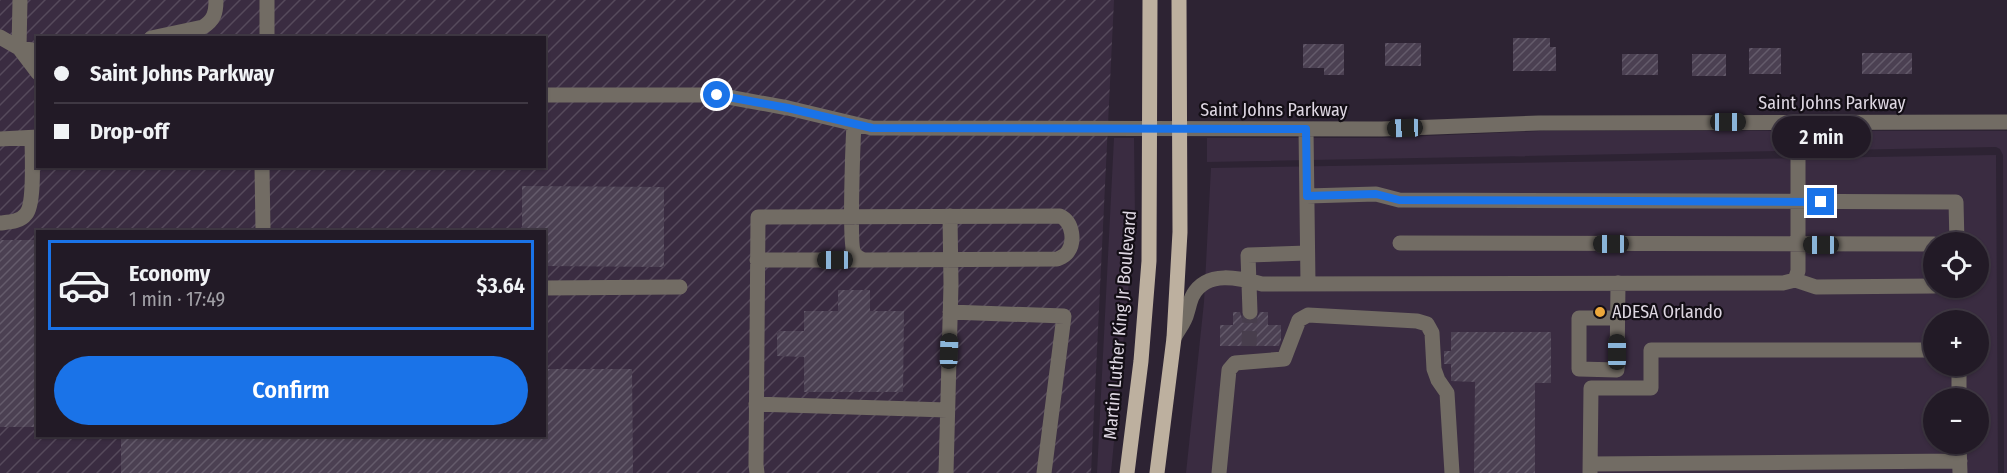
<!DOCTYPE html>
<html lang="en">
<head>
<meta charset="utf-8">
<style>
	body { margin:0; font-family:"Fira Sans Condensed",sans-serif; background:#2a232e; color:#f1f3f6; height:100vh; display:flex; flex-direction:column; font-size:22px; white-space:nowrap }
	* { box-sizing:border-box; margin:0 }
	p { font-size:20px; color:#a2a1a7 }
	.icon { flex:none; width:33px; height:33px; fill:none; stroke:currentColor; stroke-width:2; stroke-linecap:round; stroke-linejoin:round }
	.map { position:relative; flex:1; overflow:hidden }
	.details { position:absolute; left:36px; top:230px; width:510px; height:207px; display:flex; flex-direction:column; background:#221a26; border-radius:0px; box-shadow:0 2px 4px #0004,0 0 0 2px #3f3843 }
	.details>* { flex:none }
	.hud { position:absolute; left:36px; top:36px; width:510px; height:132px; border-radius:0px; box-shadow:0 2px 4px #0004,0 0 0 2px #3f3843; display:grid; align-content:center; height:132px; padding:0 18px; background:#221a26 }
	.controls { position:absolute; left:1923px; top:232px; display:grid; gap:12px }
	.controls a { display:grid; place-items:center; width:66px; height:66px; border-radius:50%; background:#221a26; box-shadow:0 2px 4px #0004,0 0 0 2px #3f3843; font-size:30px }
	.end { position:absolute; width:27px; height:27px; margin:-14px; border:8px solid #1a73e8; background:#fff; box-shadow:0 0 0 3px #fff }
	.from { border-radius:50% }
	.bubble { position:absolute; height:42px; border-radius:21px; background:#221a26; box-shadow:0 2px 4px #0004,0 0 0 2px #3f3843; font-size:20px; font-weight:600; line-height:42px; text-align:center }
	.car { position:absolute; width:18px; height:36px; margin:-18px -9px; border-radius:8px; box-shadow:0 0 4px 2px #0007; background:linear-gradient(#222 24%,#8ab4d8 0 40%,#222 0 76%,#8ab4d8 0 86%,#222 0) }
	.hud b { display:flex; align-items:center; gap:21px; height:57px; font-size:22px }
	.hud b+b { border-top:2px solid #3f3843 }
	.hud i { width:15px; height:15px; background:#f1f3f6 }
	ul { padding:10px 0 0; list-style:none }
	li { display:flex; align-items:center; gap:18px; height:90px; margin:0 12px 9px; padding:0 6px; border:3px solid transparent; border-radius:0px }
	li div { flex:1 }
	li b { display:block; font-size:22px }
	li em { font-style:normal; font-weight:600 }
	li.on { border-color:#1a73e8 }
	li>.icon { width:54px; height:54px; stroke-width:1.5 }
	.action { display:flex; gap:12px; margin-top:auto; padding:12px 18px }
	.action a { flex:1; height:69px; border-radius:36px; background:#1a73e8; color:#fff; font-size:24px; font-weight:600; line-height:69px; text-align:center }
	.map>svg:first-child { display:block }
	.built { fill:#3a2c41; fill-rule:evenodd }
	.industrial { fill:url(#industrial-furrows); fill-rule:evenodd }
	.building { fill:url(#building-hatch) }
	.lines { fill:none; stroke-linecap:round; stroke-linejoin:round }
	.minor-tunnel { stroke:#483e4d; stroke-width:15; stroke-dasharray:15 8; stroke-linecap:butt }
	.minor { stroke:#726c64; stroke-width:15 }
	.major { stroke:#bdb09f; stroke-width:15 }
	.route { stroke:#1a73e8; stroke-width:8 }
	.poi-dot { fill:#eda83b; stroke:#130e15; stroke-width:2 }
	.labels { text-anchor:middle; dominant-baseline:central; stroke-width:4.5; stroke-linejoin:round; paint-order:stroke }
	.street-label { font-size:18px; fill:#ded7e2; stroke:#130e15 }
	.poi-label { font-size:18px; fill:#ded7e2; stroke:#130e15; text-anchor:start }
</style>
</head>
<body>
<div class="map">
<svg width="2007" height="473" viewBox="0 0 2007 473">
	<defs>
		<pattern id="industrial-furrows" width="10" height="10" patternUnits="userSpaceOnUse" patternTransform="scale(1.5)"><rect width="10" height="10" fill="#3a2c41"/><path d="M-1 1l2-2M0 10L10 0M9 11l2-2" fill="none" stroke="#564a5c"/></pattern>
		<pattern id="building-hatch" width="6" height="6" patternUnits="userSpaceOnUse" patternTransform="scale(1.5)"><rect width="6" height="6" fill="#4b4052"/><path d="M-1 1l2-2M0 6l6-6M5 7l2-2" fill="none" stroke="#645b6b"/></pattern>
	</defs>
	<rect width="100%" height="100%" fill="#2d2333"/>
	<path class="built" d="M1539,131H2007V473H2004L2003,155L2000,149L1996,147L1207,162V138H1382Z
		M1114,138H1134L1135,218L1111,473H1097Z
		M1996,155L1998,473H1186L1204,302L1211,168ZM1934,243H1978V288H1934ZM1934,321H1978V366H1934ZM1934,399H1978V444H1934Z"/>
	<path class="industrial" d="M0,0H1114L1091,473H0ZM38,38H544V166H38ZM38,231H544V435H38Z"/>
	<path class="building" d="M1513,38H1550V47H1556V71H1513Z
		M1385,43H1421V66H1385Z
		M1303,44H1344V75H1324V68H1303Z
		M1749,48H1781V74H1749Z
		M1862,53H1912V74H1862Z
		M1622,54H1658V75H1622Z
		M1692,54H1726V76H1692Z
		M522,186L664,187V267L544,266V231H522Z
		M0,240H36L38,427H0Z
		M838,290H870V311H904L903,392H804V357L777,356V331H804V311H838Z
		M1233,312H1240L1242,318L1250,322L1256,320L1260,312H1268V325H1281V340L1279,346H1220V325H1233Z
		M1451,332H1551V383H1535V473H1474L1475,382L1451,381V364H1444V351H1451Z
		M544,369H632L633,473H121V435H544Z"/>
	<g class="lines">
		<path class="minor-tunnel" d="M1249,346L1250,312"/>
		<path class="minor" d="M20,0L19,48L38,73
			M0,37L19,48L38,51
			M151,38L203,27C214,20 216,13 216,0
			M267,38V0
			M544,95H717L788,108L872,128L1382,129L1539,123L2007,122
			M1306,129L1308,284
			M0,139L38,137
			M262,166L263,231
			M1307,196L1376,194L1399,200L1956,202L1957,243
			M0,223C9,222 20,222 26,214C35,204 32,153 32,138
			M1400,243L1934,244
			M757,260H865
			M1795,280L1816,287L1934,286
			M1618,283L1617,370L1579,369V318H1618
			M544,288L680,287
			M950,312L1064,316L1044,473
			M1250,312L1248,255L1307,253
			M1174,338C1178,330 1185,322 1187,313C1189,307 1190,300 1193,295C1207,270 1239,278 1262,284L1783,283L1795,280L1798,271V122
			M1959,366V399
			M756,404L947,410
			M1959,444L1960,473
			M1590,464L1960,461
			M757,473L756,465L758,217L1060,216C1073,222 1076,243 1066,254C1066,255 1058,259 1057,259L865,260C861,259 857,258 854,253C849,245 853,142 854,124
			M946,473L951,284L950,216
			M1219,473L1229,370L1235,363L1284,359L1299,320L1308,315L1417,321L1427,324L1432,333L1434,369L1438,380L1447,393L1452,473
			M1590,473L1591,388H1651V350H1934"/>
		<path class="major" d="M1127,473L1141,361L1149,261L1150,0
			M1157,473L1174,338L1180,232L1179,0"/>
	</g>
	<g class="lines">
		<path class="route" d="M717,95L788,108L872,128L1306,129L1307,196L1376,194L1399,200L1821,202"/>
	</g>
	<circle class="poi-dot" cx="1600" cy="312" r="6"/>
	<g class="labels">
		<g class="street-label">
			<text x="1832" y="103">Saint Johns Parkway</text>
			<text x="1274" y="110">Saint Johns Parkway</text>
			<text transform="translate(1120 325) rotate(-85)">Martin Luther King Jr Boulevard</text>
		</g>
		<g class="poi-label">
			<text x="1612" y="312">ADESA Orlando</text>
		</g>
	</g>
</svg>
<div class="controls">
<a><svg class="icon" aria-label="locate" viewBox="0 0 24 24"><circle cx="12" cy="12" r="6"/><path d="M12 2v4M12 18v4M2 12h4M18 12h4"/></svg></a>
<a>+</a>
<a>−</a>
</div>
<i class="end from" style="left:717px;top:95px"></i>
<i class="end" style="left:1821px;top:202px"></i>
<div class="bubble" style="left:1772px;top:116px;width:99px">2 min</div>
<i class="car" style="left:1728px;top:122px;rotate:90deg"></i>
<i class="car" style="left:1405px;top:128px;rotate:268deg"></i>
<i class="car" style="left:1611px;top:244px;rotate:270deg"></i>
<i class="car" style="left:1821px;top:245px;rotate:270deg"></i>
<i class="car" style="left:835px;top:260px;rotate:270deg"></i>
<i class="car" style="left:949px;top:351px;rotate:2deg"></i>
<i class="car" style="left:1617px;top:352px;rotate:0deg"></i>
<div class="hud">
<b><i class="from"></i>Saint Johns Parkway</b>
<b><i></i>Drop-off</b>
</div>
<section class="details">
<ul>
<li class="on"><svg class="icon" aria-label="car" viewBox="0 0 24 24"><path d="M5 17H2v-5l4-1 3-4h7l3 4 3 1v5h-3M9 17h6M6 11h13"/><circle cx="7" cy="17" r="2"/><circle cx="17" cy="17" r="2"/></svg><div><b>Economy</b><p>1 min · 17:49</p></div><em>$3.64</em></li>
</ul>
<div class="action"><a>Confirm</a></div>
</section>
</div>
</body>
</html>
